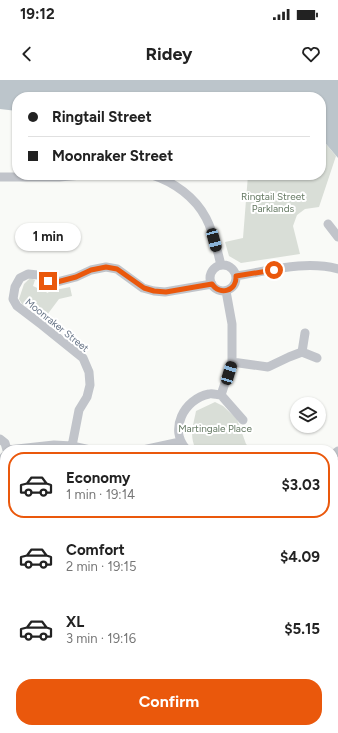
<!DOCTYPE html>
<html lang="en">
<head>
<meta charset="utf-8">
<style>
	body { margin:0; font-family:Figtree,sans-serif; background:#f2f2f2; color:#222; height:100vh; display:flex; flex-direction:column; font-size:15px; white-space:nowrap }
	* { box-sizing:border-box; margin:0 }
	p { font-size:13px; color:#767676 }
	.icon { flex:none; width:22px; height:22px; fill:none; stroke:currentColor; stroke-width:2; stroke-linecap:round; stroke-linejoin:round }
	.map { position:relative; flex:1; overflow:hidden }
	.sheet { position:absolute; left:0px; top:365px; width:338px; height:288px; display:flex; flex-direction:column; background:#fff; border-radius:16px 16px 0 0; box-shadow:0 1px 3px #0004 }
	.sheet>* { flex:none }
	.top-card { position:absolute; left:12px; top:12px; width:314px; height:88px; border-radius:16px; box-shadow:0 1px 3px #0004; display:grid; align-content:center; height:88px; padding:0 16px; background:#fff }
	.fabs { position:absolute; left:290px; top:317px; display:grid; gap:8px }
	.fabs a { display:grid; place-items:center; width:36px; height:36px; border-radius:50%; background:#fff; box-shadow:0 1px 3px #0004; font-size:20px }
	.end { position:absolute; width:18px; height:18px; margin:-9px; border:5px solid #ea580c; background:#fff; box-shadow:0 0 0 2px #fff }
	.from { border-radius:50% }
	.bubble { position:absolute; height:28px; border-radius:14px; background:#fff; box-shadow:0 1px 3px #0004; font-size:13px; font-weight:700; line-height:28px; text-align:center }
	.car { position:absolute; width:12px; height:24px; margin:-12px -6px; border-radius:5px; box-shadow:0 0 3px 1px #0007; background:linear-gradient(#222 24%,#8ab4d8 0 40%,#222 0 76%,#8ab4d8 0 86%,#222 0) }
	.top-card b { display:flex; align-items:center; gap:14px; height:38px; font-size:15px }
	.top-card b+b { border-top:1px solid #e0e0e0 }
	.top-card i { width:10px; height:10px; background:#222 }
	ul { padding:7px 0 0; list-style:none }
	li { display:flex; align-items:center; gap:12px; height:66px; margin:0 8px 6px; padding:0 8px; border:2px solid transparent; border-radius:16px }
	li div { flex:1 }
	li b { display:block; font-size:15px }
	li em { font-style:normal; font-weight:700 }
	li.active { border-color:#ea580c }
	li>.icon { width:36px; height:36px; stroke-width:1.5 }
	.action { display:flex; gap:8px; margin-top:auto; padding:8px 16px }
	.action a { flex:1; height:46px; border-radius:16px; background:#ea580c; color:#fff; font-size:16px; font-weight:700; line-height:46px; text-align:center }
	.status { display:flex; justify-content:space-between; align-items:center; height:28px; padding:0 20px; background:#fff; direction:ltr }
	.status svg { height:11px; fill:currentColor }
	header { display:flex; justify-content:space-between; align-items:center; height:52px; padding:0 16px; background:#fff; font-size:18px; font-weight:700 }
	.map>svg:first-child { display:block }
	.green { fill:#d9ded7 }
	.water { fill:#bcc5cb }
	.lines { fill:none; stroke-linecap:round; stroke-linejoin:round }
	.street { stroke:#c1c4ca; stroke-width:9 }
	.route { stroke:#ea580c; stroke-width:5 }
	.labels { text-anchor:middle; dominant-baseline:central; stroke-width:4; stroke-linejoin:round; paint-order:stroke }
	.park-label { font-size:10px; fill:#667a64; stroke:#fff }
	.street-label { font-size:10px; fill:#697688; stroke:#fff }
</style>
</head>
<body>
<div class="status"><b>19:12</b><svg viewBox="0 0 49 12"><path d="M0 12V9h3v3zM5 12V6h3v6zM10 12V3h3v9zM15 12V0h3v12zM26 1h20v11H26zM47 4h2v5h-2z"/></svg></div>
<header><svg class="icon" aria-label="back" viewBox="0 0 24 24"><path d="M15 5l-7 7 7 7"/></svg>Ridey<svg class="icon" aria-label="heart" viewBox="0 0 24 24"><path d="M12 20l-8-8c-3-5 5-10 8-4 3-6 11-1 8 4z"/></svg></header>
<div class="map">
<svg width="338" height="653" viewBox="0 0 338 653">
	<rect width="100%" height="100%" fill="#f9faf7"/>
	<path class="green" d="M321,58L336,76L319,127L305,129L297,135L293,146L300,174L241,183L229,176L225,162L243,158L248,95H321Z
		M30,198L35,200L33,206L48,213L51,207L60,209L70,207L72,216L59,219L47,235L44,237L39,233L42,229L30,221L26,227L22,224L19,219L24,204Z
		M215,322L223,326L237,339L246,364L252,370H196C189,355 193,347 196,331Z
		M5,522V648H188V653H0V525Z"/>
	<path class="water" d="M0,0H338V78L321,58V17H202L189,14L143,17H17V31L0,29Z
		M338,478V653H279V648H333V483Z"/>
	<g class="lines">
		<path class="street" d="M152,95C174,102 195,117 206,138C214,153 217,170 221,185
			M0,97H59L82,95
			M328,144L338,157
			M210 198a13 13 0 1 1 26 0a13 13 0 1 1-26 0Z
			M236,196C269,191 305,180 338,189
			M302,272L305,253
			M232,282L268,287L289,277L302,272L317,278
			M221,315L232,282V244L226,211
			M0,359L5,363L7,370
			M72,366L79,330L87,317L90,305L89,292L83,278L42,245L17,226L13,219L15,207L20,198L28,194L38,195L48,201L57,202L76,197L91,190L106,187L117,189L143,208L154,211L165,212L212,204
			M8,370L54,365L72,366L90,370
			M143,370L180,362
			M187,370C168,350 184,319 209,314C213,313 217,315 221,315L243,340
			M333,375L338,371
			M0,381L5,376
			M333,386L338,383
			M0,403L5,422
			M0,448L5,445
			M200,648V653
			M209,648V653"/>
	</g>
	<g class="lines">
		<path class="route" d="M48,201L57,202L76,197L91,190L106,187L117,189L144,208L154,211L166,212L212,204C220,216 237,211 236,196L274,190"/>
	</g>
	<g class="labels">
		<g class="park-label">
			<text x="273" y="116">Ringtail Street<tspan x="273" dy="12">Parklands</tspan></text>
			<text x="215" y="348">Martingale Place</text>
		</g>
		<g class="street-label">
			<text transform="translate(57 245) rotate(39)">Moonraker Street</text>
		</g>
	</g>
</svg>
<div class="fabs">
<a><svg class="icon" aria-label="layers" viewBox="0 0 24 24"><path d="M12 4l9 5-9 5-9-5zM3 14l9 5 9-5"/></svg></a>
</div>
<i class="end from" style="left:274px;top:190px"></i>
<i class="end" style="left:48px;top:201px"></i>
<div class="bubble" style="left:15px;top:143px;width:66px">1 min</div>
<i class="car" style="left:214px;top:160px;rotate:165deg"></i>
<i class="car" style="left:229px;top:293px;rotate:17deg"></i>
<div class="top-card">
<b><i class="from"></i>Ringtail Street</b>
<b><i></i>Moonraker Street</b>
</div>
<section class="sheet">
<ul>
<li class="active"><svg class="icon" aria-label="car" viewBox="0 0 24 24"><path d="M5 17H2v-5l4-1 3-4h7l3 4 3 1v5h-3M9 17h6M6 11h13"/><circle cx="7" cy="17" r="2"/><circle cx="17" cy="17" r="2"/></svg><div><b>Economy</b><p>1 min · 19:14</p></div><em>$3.03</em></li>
<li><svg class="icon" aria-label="car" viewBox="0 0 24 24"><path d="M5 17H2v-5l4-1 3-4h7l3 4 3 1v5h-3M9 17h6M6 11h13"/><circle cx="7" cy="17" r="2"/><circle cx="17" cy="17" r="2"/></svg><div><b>Comfort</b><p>2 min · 19:15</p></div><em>$4.09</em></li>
<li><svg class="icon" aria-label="car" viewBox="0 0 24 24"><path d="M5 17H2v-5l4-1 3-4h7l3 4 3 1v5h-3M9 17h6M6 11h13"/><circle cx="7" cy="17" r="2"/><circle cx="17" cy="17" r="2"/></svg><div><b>XL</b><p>3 min · 19:16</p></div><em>$5.15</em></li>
</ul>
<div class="action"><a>Confirm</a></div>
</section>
</div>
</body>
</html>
